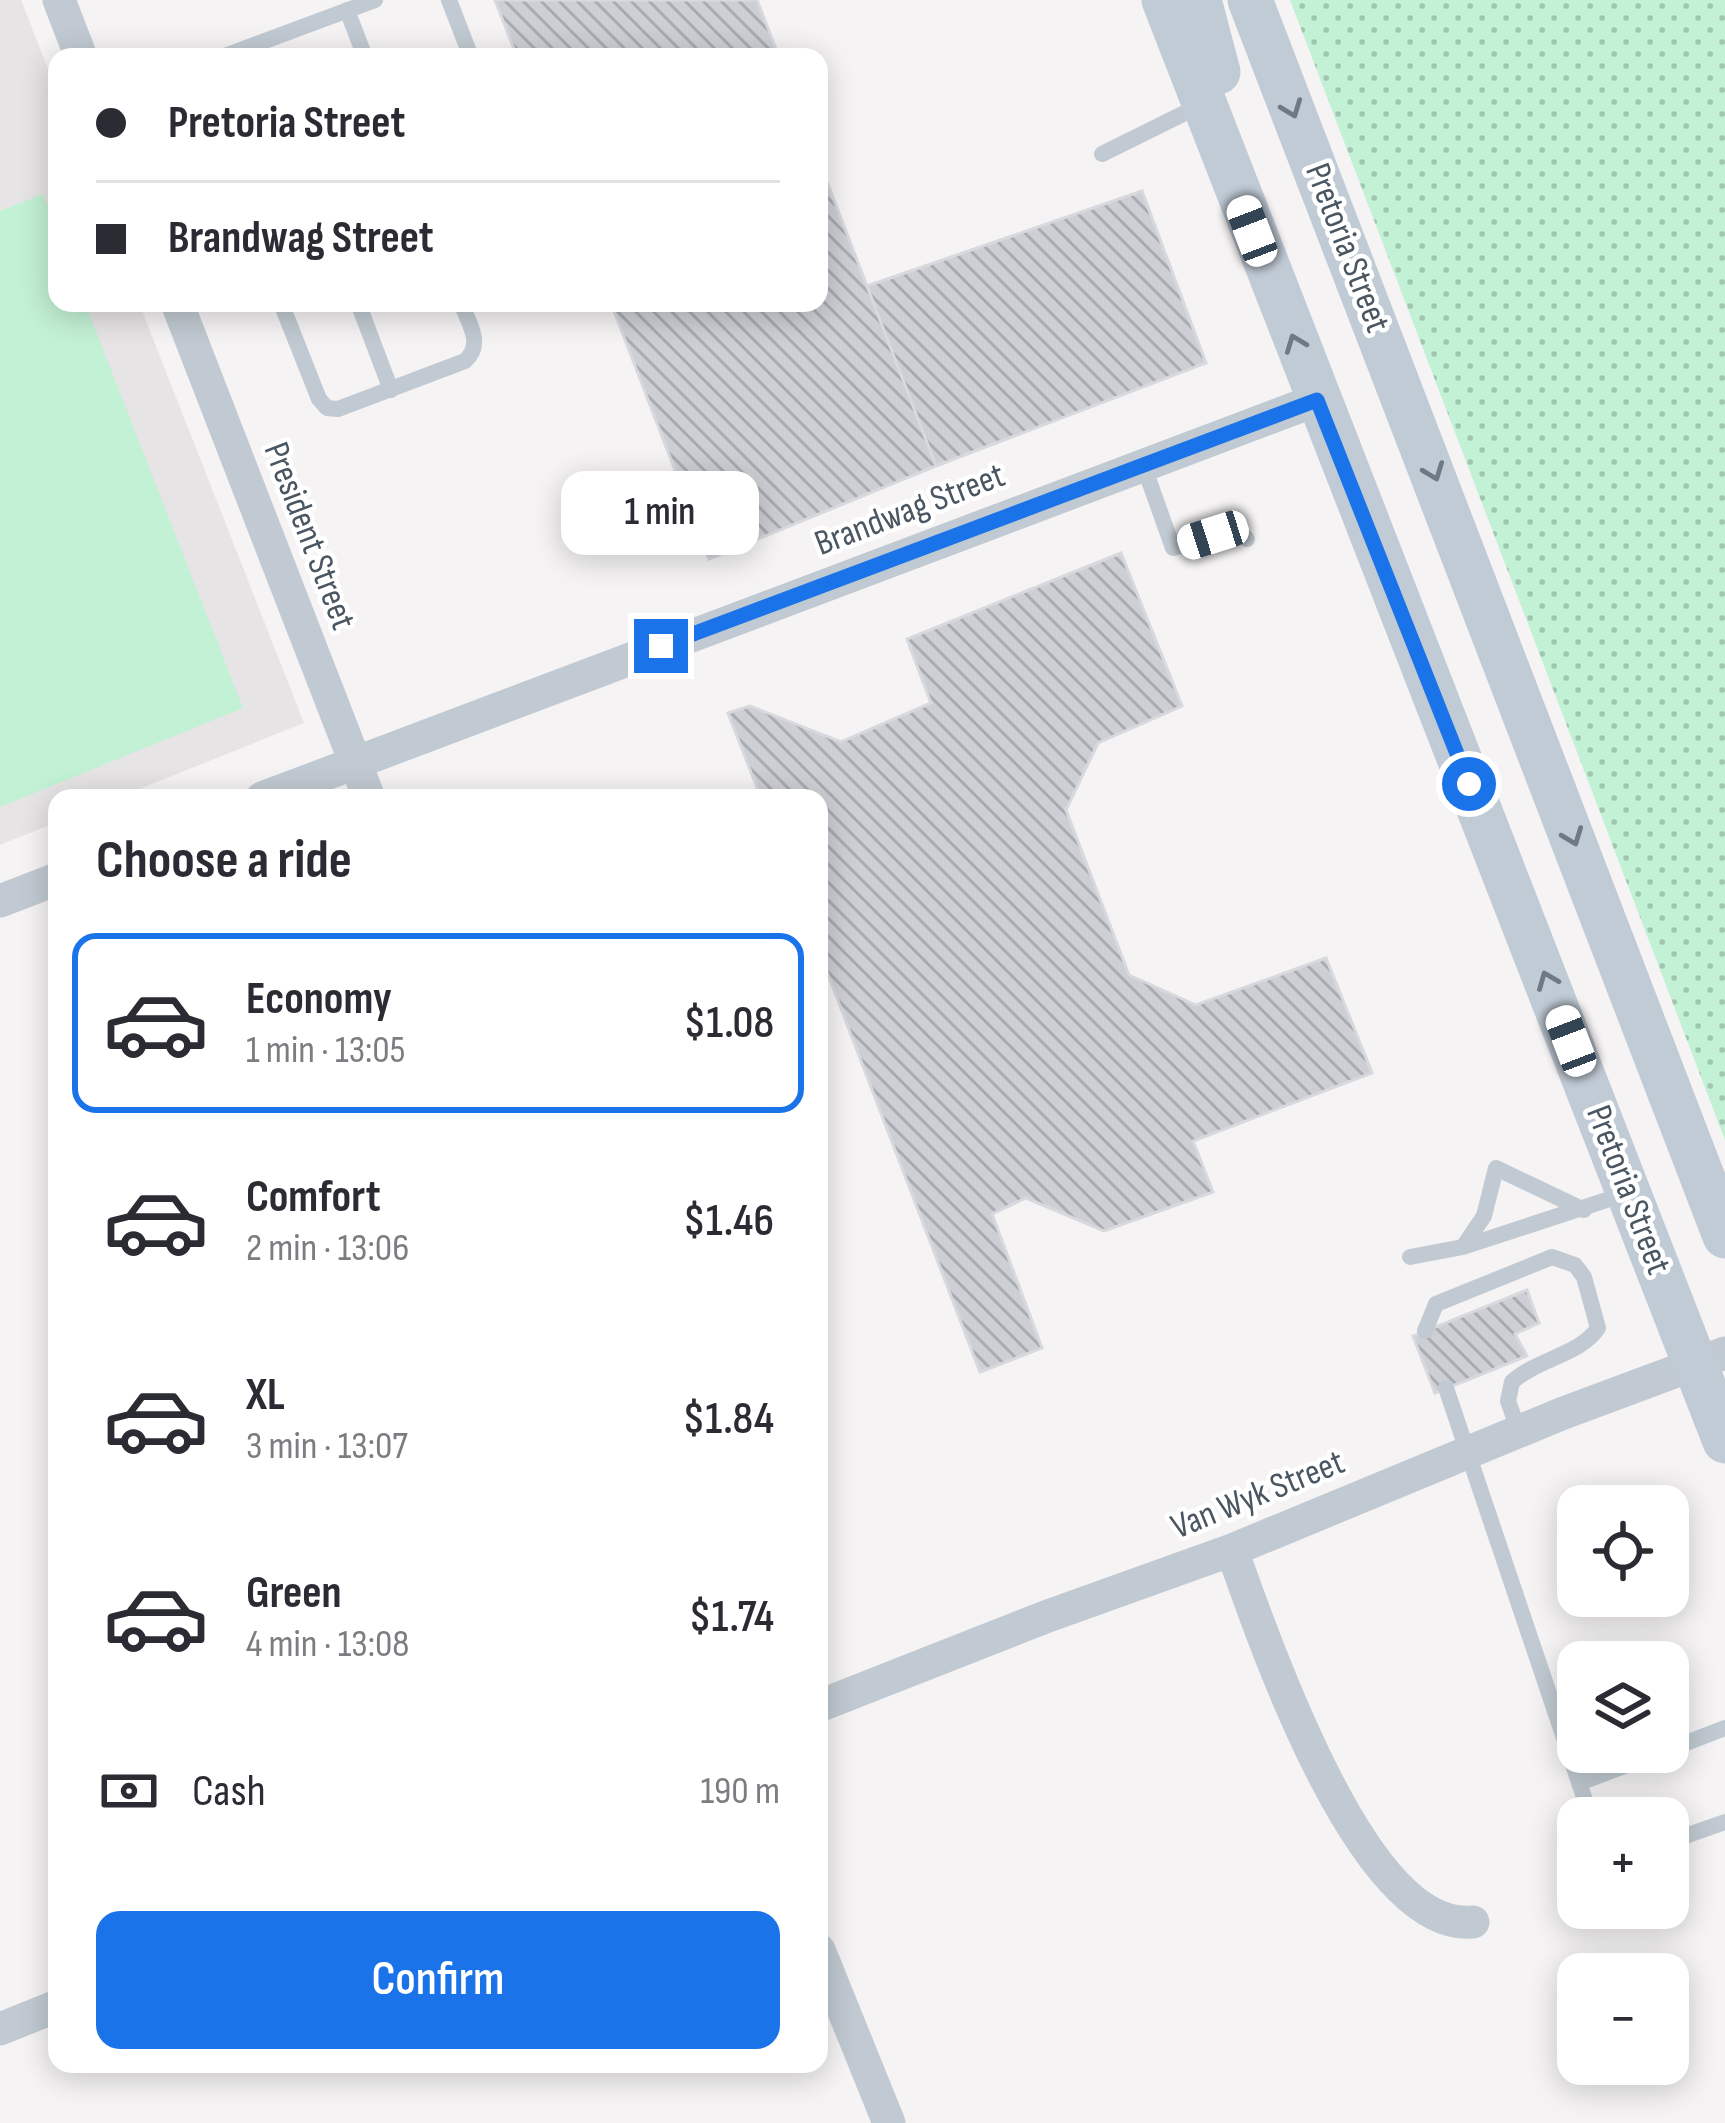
<!DOCTYPE html>
<html lang="en">
<head>
<meta charset="utf-8">
<style>
	body { margin:0; font-family:"Sofia Sans Condensed",sans-serif; background:#f7f7f7; color:#2b2b33; height:100vh; display:flex; flex-direction:column; font-size:45px; white-space:nowrap }
	* { box-sizing:border-box; margin:0 }
	p { font-size:39px; color:#7c7c81 }
	.icon { flex:none; width:66px; height:66px; fill:none; stroke:currentColor; stroke-width:2; stroke-linecap:round; stroke-linejoin:round }
	.map { position:relative; flex:1; overflow:hidden }
	.details { position:absolute; left:48px; top:789px; width:780px; height:1284px; display:flex; flex-direction:column; background:#fff; border-radius:24px; box-shadow:0 6px 30px #0003 }
	.details>* { flex:none }
	.guide { position:absolute; left:48px; top:48px; width:780px; height:264px; border-radius:24px; box-shadow:0 6px 30px #0003; display:grid; align-content:center; height:264px; padding:0 48px; background:#fff }
	.fabs { position:absolute; left:1557px; top:1485px; display:grid; gap:24px }
	.fabs a { display:grid; place-items:center; width:132px; height:132px; border-radius:24px; background:#fff; box-shadow:0 6px 30px #0003; font-size:60px }
	.end { position:absolute; width:54px; height:54px; margin:-27px; border:15px solid #1a73e8; background:#fff; box-shadow:0 0 0 6px #fff }
	.from { border-radius:50% }
	.bubble { position:absolute; height:84px; border-radius:24px; background:#fff; box-shadow:0 6px 30px #0003; font-size:39px; font-weight:600; line-height:84px; text-align:center }
	.car { position:absolute; width:36px; height:72px; margin:-36px -18px; border-radius:15px; box-shadow:0 0 9px 3px #0007; background:linear-gradient(#fff 24%,#345 0 40%,#fff 0 76%,#345 0 86%,#fff 0) }
	.guide b { display:flex; align-items:center; gap:42px; height:114px; font-size:45px }
	.guide b+b { border-top:3px solid #e1e1e2 }
	.guide i { width:30px; height:30px; background:#2b2b33 }
	ul { padding:0; list-style:none }
	li { display:flex; align-items:center; gap:36px; height:180px; margin:0 24px 18px; padding:0 24px; border:6px solid transparent; border-radius:24px }
	li div { flex:1 }
	li b { display:block; font-size:45px }
	li em { font-style:normal; font-weight:600 }
	li.selected { border-color:#1a73e8 }
	li>.icon { width:108px; height:108px; stroke-width:1.5 }
	h2 { padding:0 48px; font-size:54px; line-height:144px }
	.pay { display:flex; align-items:center; gap:30px; height:132px; padding:0 48px; font-size:45px }
	.pay p { margin-inline-start:auto }
	.cta { display:flex; gap:24px; margin-top:auto; padding:24px 48px }
	.cta a { flex:1; height:138px; border-radius:24px; background:#1a73e8; color:#fff; font-size:48px; font-weight:600; line-height:138px; text-align:center }
	.map>svg:first-child { display:block }
	.education { fill:#e6e4e5 }
	.grass { fill:#c3f1d5 }
	.park { fill:url(#park-dots) }
	.building { fill:url(#building-back-hatch); stroke:#d7d9de; stroke-width:3 }
	.lines { fill:none; stroke-linecap:round; stroke-linejoin:round }
	.lane { stroke:#c1cad2; stroke-width:16 }
	.street { stroke:#c1cad2; stroke-width:33 }
	.secondary { stroke:#c1cbd6; stroke-width:45 }
	.oneway { stroke:#6e7984 }
	.route { stroke:#1a73e8; stroke-width:15 }
	.labels { text-anchor:middle; dominant-baseline:central; stroke-width:9; stroke-linejoin:round; paint-order:stroke }
	.street-label { font-size:36px; fill:#4a5661; stroke:#fff }
</style>
</head>
<body>
<div class="map">
<svg width="1725" height="2123" viewBox="0 0 1725 2123">
	<defs>
		<pattern id="park-dots" width="8" height="8" patternUnits="userSpaceOnUse" patternTransform="scale(3)"><rect width="8" height="8" fill="#c3f1d5"/><path d="M2 2h.1M6 6h.1" fill="none" stroke="#a0c6b0" stroke-width="1.8" stroke-linecap="round"/></pattern>
		<pattern id="building-back-hatch" width="6" height="6" patternUnits="userSpaceOnUse" patternTransform="scale(3)"><rect width="6" height="6" fill="#cdcfd5"/><path d="M-1 5l2 2M0 0l6 6M5-1l2 2" fill="none" stroke="#a8abb0"/></pattern>
	</defs>
	<rect width="100%" height="100%" fill="#f5f3f3"/>
	<path class="education" d="M0,0H21L57,92V303H139L304,723L117,798H57V822L0,845Z"/>
	<path class="grass" d="M43,194L57,231V303H85L243,708L0,807V211Z"/>
	<path class="park" d="M1290,0H1725V1140Z"/>
	<path class="building" d="M495,0H757L779,57H517Z
		M819,161L936,466L709,559L611,303H819Z
		M1142,191L1206,363L936,466L867,286Z
		M1121,553L1182,706L1098,743L1066,810L1129,975L1196,1005L1326,958L1372,1073L1193,1141L1213,1192L1104,1231L1026,1198L992,1214L1042,1348L980,1372L819,951V798H761L728,713L750,706L841,742L931,703L907,639Z
		M1527,1290L1539,1323L1515,1334L1527,1356L1435,1393L1413,1336Z"/>
	<g class="lines">
		<path class="lane" d="M449,0L471,57
			M347,10L365,57
			M222,57L375,0
			M1102,154L1203,104
			M281,303L319,399L327,408L338,409L465,361C484,344 469,324 461,303
			M358,303L391,390
			M1143,464L1173,548L1235,531L1247,539
			M1463,1247L1484,1216L1496,1168L1584,1210
			M1410,1257L1463,1247L1628,1193
			M1425,1331L1436,1304L1552,1257L1575,1265L1584,1277L1598,1328C1580,1355 1537,1359 1512,1382L1508,1401L1519,1432
			M1446,1388L1591,1818
			M1668,1750L1725,1728
			M1579,1783L1662,1752
			M1668,1842L1725,1822"/>
		<path class="street" d="M59,0L81,57
			M177,303L369,798
			M262,798L1317,400
			M0,901L57,879
			M1232,1550C1262,1636 1363,1933 1473,1922
			M819,1706L1048,1616L1232,1550L1561,1414L1725,1353
			M819,1950L889,2123
			M0,2029L57,2006"/>
		<path class="secondary" d="M1164,0L1725,1441
			M1199,0L1218,72
			M1250,0L1725,1236"/>
	</g>
	<defs><path id="oneway-chevron" d="M-2-3.5L2.5 0L-2 3.5" fill="none" stroke-width="1.6" stroke-linecap="round" stroke-linejoin="round" transform="scale(3)"/></defs>
	<g class="oneway">
		<use href="#oneway-chevron" transform="translate(1292 109) rotate(69)"/>
		<use href="#oneway-chevron" transform="translate(1295 343) rotate(-111)"/>
		<use href="#oneway-chevron" transform="translate(1434 472) rotate(69)"/>
		<use href="#oneway-chevron" transform="translate(1573 837) rotate(69)"/>
		<use href="#oneway-chevron" transform="translate(1547 980) rotate(-112)"/>
	</g>
	<g class="lines">
		<path class="route" d="M661,646L1317,400L1469,784"/>
	</g>
	<g class="labels">
		<g class="street-label">
			<text transform="translate(1347 248) rotate(69)">Pretoria Street</text>
			<text transform="translate(910 510) rotate(-21)">Brandwag Street</text>
			<text transform="translate(309 536) rotate(69)">President Street</text>
			<text transform="translate(1628 1190) rotate(69)">Pretoria Street</text>
			<text transform="translate(1258 1495) rotate(-22)">Van Wyk Street</text>
		</g>
	</g>
</svg>
<div class="fabs">
<a><svg class="icon" aria-label="locate" viewBox="0 0 24 24"><circle cx="12" cy="12" r="6"/><path d="M12 2v4M12 18v4M2 12h4M18 12h4"/></svg></a>
<a><svg class="icon" aria-label="layers" viewBox="0 0 24 24"><path d="M12 4l9 5-9 5-9-5zM3 14l9 5 9-5"/></svg></a>
<a>+</a>
<a>−</a>
</div>
<i class="end from" style="left:1469px;top:784px"></i>
<i class="end" style="left:661px;top:646px"></i>
<div class="bubble" style="left:561px;top:471px;width:198px">1 min</div>
<i class="car" style="left:1252px;top:231px;rotate:339deg"></i>
<i class="car" style="left:1213px;top:535px;rotate:252deg"></i>
<i class="car" style="left:1571px;top:1041px;rotate:339deg"></i>
<div class="guide">
<b><i class="from"></i>Pretoria Street</b>
<b><i></i>Brandwag Street</b>
</div>
<section class="details">
<h2>Choose a ride</h2>
<ul>
<li class="selected"><svg class="icon" aria-label="car" viewBox="0 0 24 24"><path d="M5 17H2v-5l4-1 3-4h7l3 4 3 1v5h-3M9 17h6M6 11h13"/><circle cx="7" cy="17" r="2"/><circle cx="17" cy="17" r="2"/></svg><div><b>Economy</b><p>1 min · 13:05</p></div><em>$1.08</em></li>
<li><svg class="icon" aria-label="car" viewBox="0 0 24 24"><path d="M5 17H2v-5l4-1 3-4h7l3 4 3 1v5h-3M9 17h6M6 11h13"/><circle cx="7" cy="17" r="2"/><circle cx="17" cy="17" r="2"/></svg><div><b>Comfort</b><p>2 min · 13:06</p></div><em>$1.46</em></li>
<li><svg class="icon" aria-label="car" viewBox="0 0 24 24"><path d="M5 17H2v-5l4-1 3-4h7l3 4 3 1v5h-3M9 17h6M6 11h13"/><circle cx="7" cy="17" r="2"/><circle cx="17" cy="17" r="2"/></svg><div><b>XL</b><p>3 min · 13:07</p></div><em>$1.84</em></li>
<li><svg class="icon" aria-label="car" viewBox="0 0 24 24"><path d="M5 17H2v-5l4-1 3-4h7l3 4 3 1v5h-3M9 17h6M6 11h13"/><circle cx="7" cy="17" r="2"/><circle cx="17" cy="17" r="2"/></svg><div><b>Green</b><p>4 min · 13:08</p></div><em>$1.74</em></li>
</ul>
<div class="pay"><svg class="icon" aria-label="cash" viewBox="0 0 24 24"><path d="M3 7h18v10H3z"/><circle cx="12" cy="12" r="2"/></svg>Cash<p>190 m</p></div>
<div class="cta"><a>Confirm</a></div>
</section>
</div>
</body>
</html>
